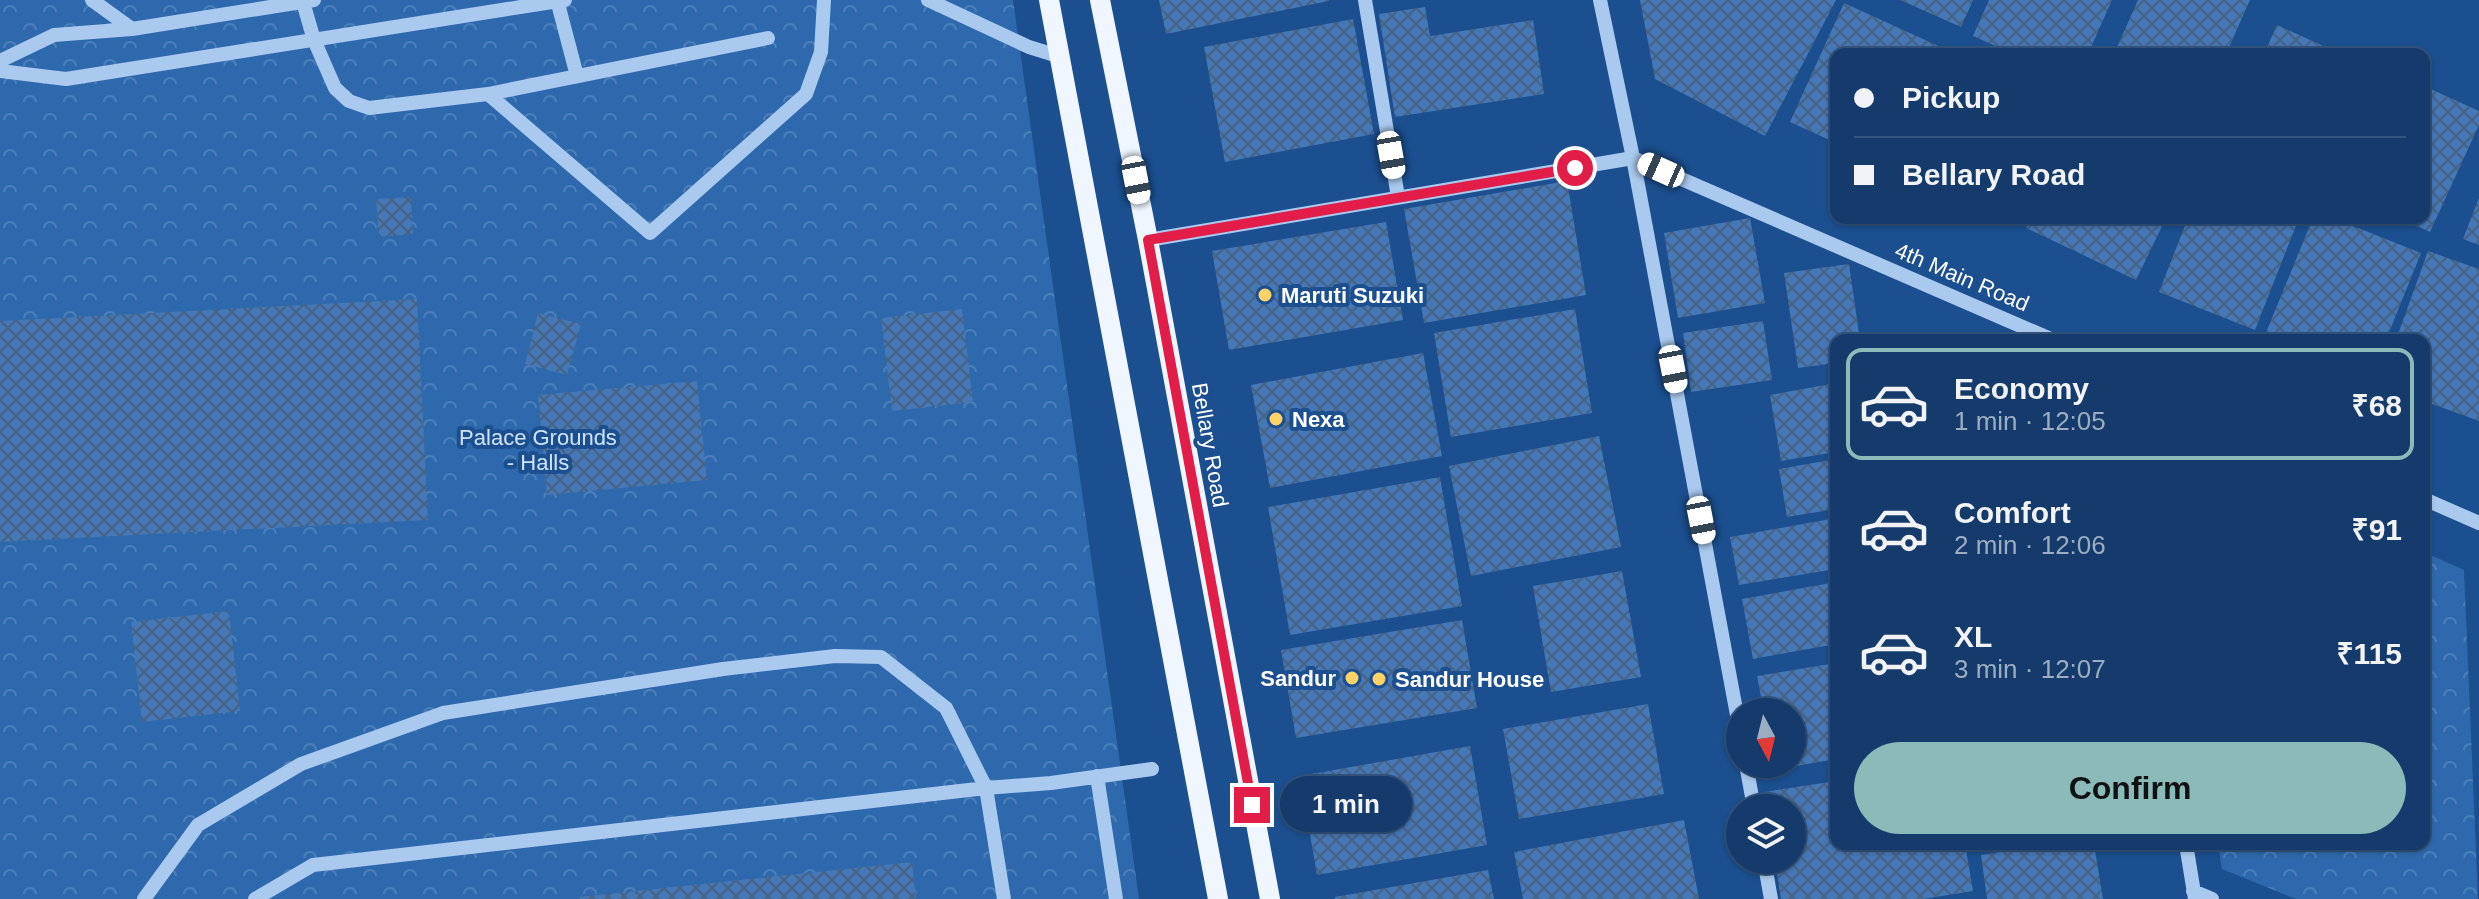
<!DOCTYPE html>
<html lang="en">
<head>
<meta charset="utf-8">
<style>
	body { margin:0; font-family:Helvetica,sans-serif; background:#214673; color:#f1f3f6; height:100vh; display:flex; flex-direction:column; font-size:30px; white-space:nowrap }
	* { box-sizing:border-box; margin:0 }
	p { font-size:26px; color:#9dadc1 }
	.icon { flex:none; width:44px; height:44px; fill:none; stroke:currentColor; stroke-width:2; stroke-linecap:round; stroke-linejoin:round }
	.map { position:relative; flex:1; overflow:hidden }
	.details { position:absolute; left:1830px; top:334px; width:600px; height:516px; display:flex; flex-direction:column; background:#143b6b; border-radius:16px; box-shadow:0 2px 6px #0004,0 0 0 2px #33557e }
	.details>* { flex:none }
	.guide { position:absolute; left:1830px; top:48px; width:600px; height:176px; border-radius:16px; box-shadow:0 2px 6px #0004,0 0 0 2px #33557e; display:grid; align-content:center; height:176px; padding:0 24px; background:#143b6b }
	.needle { width:52px; rotate:173deg }
	.tools { position:absolute; left:1726px; top:698px; display:grid; gap:16px }
	.tools a { display:grid; place-items:center; width:80px; height:80px; border-radius:50%; background:#143b6b; box-shadow:0 2px 6px #0004,0 0 0 2px #33557e; font-size:40px }
	.end { position:absolute; width:36px; height:36px; margin:-18px; border:10px solid #e11d48; background:#fff; box-shadow:0 0 0 4px #fff }
	.from { border-radius:50% }
	.bubble { position:absolute; height:56px; border-radius:28px; background:#143b6b; box-shadow:0 2px 6px #0004,0 0 0 2px #33557e; font-size:26px; font-weight:800; line-height:56px; text-align:center }
	.car { position:absolute; width:24px; height:48px; margin:-24px -12px; border-radius:10px; box-shadow:0 0 6px 2px #0007; background:linear-gradient(#fff 24%,#345 0 40%,#fff 0 76%,#345 0 86%,#fff 0) }
	.guide b { display:flex; align-items:center; gap:28px; height:76px; font-size:30px }
	.guide b+b { border-top:2px solid #33557e }
	.guide i { width:20px; height:20px; background:#f1f3f6 }
	ul { padding:14px 0 0; list-style:none }
	li { display:flex; align-items:center; gap:24px; height:112px; margin:0 16px 12px; padding:0 8px; border:4px solid transparent; border-radius:16px }
	li div { flex:1 }
	li b { display:block; font-size:30px }
	li em { font-style:normal; font-weight:800 }
	li.selected { border-color:#8bbbb9 }
	li>.icon { width:72px; height:72px; stroke-width:1.5 }
	.primary-button { display:flex; gap:16px; margin-top:auto; padding:16px 24px }
	.primary-button a { flex:1; height:92px; border-radius:48px; background:#8bbbb9; color:#111; font-size:32px; font-weight:800; line-height:92px; text-align:center }
	.map>svg:first-child { display:block }
	.forest { fill:url(#forest-crowns) }
	.building { fill:url(#building-cross-hatch) }
	.lines { fill:none; stroke-linecap:round; stroke-linejoin:round }
	.minor { stroke:#a9c9ee; stroke-width:14 }
	.major { stroke:#f0f6ff; stroke-width:20 }
	.route { stroke:#e11d48; stroke-width:10 }
	.poi-dot { fill:#ffd166; stroke:#1b4f8f; stroke-width:3 }
	.labels { text-anchor:middle; dominant-baseline:central; stroke-width:8; stroke-linejoin:round; paint-order:stroke }
	.street-label { font-size:22px; fill:#fff; stroke:#1b4f8f }
	.poi-label { font-size:22px; font-weight:bold; fill:#fff; stroke:#1b4f8f; text-anchor:start }
	.park-label { font-size:22px; fill:#cfe3fa; stroke:#1b4f8f }
</style>
</head>
<body>
<div class="map">
<svg width="2479" height="899" viewBox="0 0 2479 899">
	<defs>
		<pattern id="forest-crowns" width="20" height="18" patternUnits="userSpaceOnUse" patternTransform="scale(2)"><rect width="20" height="18" fill="#2e69ad"/><path d="M2 6a3 3 0 1 1 6 0M12 15a3 3 0 1 1 6 0" fill="none" stroke="#4d80b9"/></pattern>
		<pattern id="building-cross-hatch" width="8" height="8" patternUnits="userSpaceOnUse" patternTransform="scale(2)"><rect width="8" height="8" fill="#4478b7"/><path d="M0 0l8 8M0 8l8-8" fill="none" stroke="#486282"/></pattern>
	</defs>
	<rect width="100%" height="100%" fill="#1b4f8f"/>
	<path class="forest" d="M0,0H1013L1139,899H0Z
		M2424,552L2464,570L2478,899H2296L2222,869L2218,844H2424Z"/>
	<path class="building" d="M1159,0H1329V1L1166,34Z
		M1640,0H1836L1765,136L1655,79Z
		M1900,0H1973L1961,27Z
		M1989,0H2112L2088,54H2014L1973,36Z
		M2138,0H2250L2226,54H2114Z
		M1844,3L1956,54H1836V143L1790,122Z
		M1425,7L1430,36L1533,20L1544,94L1395,117L1379,14Z
		M1353,19L1374,134L1225,162L1204,47Z
		M2277,25L2341,54H2264Z
		M2424,86L2479,111V125L2430,232L2399,218H2424Z
		M1567,181L1586,295L1424,323L1404,209Z
		M411,197L413,234L379,237L376,199Z
		M2479,198V245L2463,239Z
		M1750,218L1765,303L1678,318L1664,233Z
		M2031,218H2166L2136,280L2026,228Z
		M2188,218H2299L2255,330L2159,292Z
		M2313,218H2333L2421,253L2386,340H2263Z
		M1386,222L1403,320L1229,350L1212,251Z
		M2428,251L2479,269V421L2424,401V340H2396Z
		M1849,264L1860,340H1836V363L1798,368L1784,273Z
		M417,299L428,520L0,542V321Z
		M962,309L973,402L892,411L881,318Z
		M1575,309L1592,413L1451,437L1434,333Z
		M538,313L581,324L567,375L525,364Z
		M1763,321L1772,380L1691,392L1683,333Z
		M1423,353L1442,456L1270,488L1251,385Z
		M697,381L707,480L547,495L538,395Z
		M1836,383V452L1781,461L1770,395Z
		M1599,436L1621,547L1471,576L1449,466Z
		M1836,459V509L1787,517L1779,469Z
		M1440,477L1462,606L1290,635L1268,507Z
		M1836,518V569L1739,585L1730,537Z
		M1622,571L1641,677L1551,692L1533,586Z
		M1836,582V644L1753,659L1742,599Z
		M229,611L240,711L142,722L131,622Z
		M1462,620L1477,708L1296,738L1281,650Z
		M1836,663V759L1773,770L1772,764H1792V712H1764L1757,676Z
		M1648,704L1664,794L1519,819L1503,729Z
		M1470,746L1487,845L1317,875L1300,776Z
		M1836,781V844H1965L1973,891L1923,899H1781L1775,860H1792V808H1767L1764,792Z
		M1684,820L1699,899H1523L1514,852Z
		M2053,844H2094L2103,899H1987L1981,855Z
		M912,862L916,899H579V897Z
		M1488,870L1494,899H1335V897Z"/>
	<g class="lines">
		<path class="minor" d="M92,0L132,29
			M557,0L577,76
			M928,0L1029,47L1058,56
			M1365,0L1398,197
			M1600,0L1633,158L1740,731
			M303,2L314,40L335,88L349,101L369,108L488,94L768,38
			M0,61L54,35L132,29L314,0
			M0,71L66,79L565,0
			M488,94L650,233L806,94L821,52L824,0
			M1633,158L2053,340
			M1148,240L1633,158
			M2424,499L2479,523
			M1746,764L1754,808
			M1097,776L1116,899
			M2186,844L2195,899
			M1764,860L1771,899
			M2193,891L2212,899
			M144,899L198,825L301,764L443,713L723,669L835,656L881,657L946,708L986,788L1051,783L1152,769
			M255,899L313,865L986,788L1004,899"/>
		<path class="major" d="M1049,0L1218,899
			M1100,0L1148,240L1270,899"/>
	</g>
	<g class="lines">
		<path class="route" d="M1252,805L1148,240L1575,168"/>
	</g>
	<g class="poi-dot">
		<circle cx="1265" cy="295" r="8"/>
		<circle cx="1276" cy="419" r="8"/>
		<circle cx="1352" cy="678" r="8"/>
		<circle cx="1379" cy="679" r="8"/>
	</g>
	<g class="labels">
		<g class="street-label">
			<text transform="translate(1962 277) rotate(23)">4th Main Road</text>
			<text transform="translate(1210 445) rotate(80)">Bellary Road</text>
		</g>
		<g class="poi-label">
			<text x="1281" y="295">Maruti Suzuki</text>
			<text x="1292" y="419">Nexa</text>
			<text x="1336" y="678" text-anchor="end">Sandur</text>
			<text x="1395" y="679">Sandur House</text>
		</g>
		<g class="park-label">
			<text x="538" y="437">Palace Grounds<tspan x="538" dy="25">- Halls</tspan></text>
		</g>
	</g>
</svg>
<div class="tools">
<a><svg class="needle" viewBox="-14 -14 28 28"><path d="M0-13l5 13h-10z" fill="#e53935"/><path d="M0 13l5-13h-10z" fill="#9dadc1"/></svg></a>
<a><svg class="icon" aria-label="layers" viewBox="0 0 24 24"><path d="M12 4l9 5-9 5-9-5zM3 14l9 5 9-5"/></svg></a>
</div>
<i class="end from" style="left:1575px;top:168px"></i>
<i class="end" style="left:1252px;top:805px"></i>
<div class="bubble" style="left:1280px;top:776px;width:132px">1 min</div>
<i class="car" style="left:1391px;top:155px;rotate:170deg"></i>
<i class="car" style="left:1661px;top:170px;rotate:294deg"></i>
<i class="car" style="left:1136px;top:180px;rotate:169deg"></i>
<i class="car" style="left:1673px;top:369px;rotate:169deg"></i>
<i class="car" style="left:1701px;top:520px;rotate:169deg"></i>
<div class="guide">
<b><i class="from"></i>Pickup</b>
<b><i></i>Bellary Road</b>
</div>
<section class="details">
<ul>
<li class="selected"><svg class="icon" aria-label="car" viewBox="0 0 24 24"><path d="M5 17H2v-5l4-1 3-4h7l3 4 3 1v5h-3M9 17h6M6 11h13"/><circle cx="7" cy="17" r="2"/><circle cx="17" cy="17" r="2"/></svg><div><b>Economy</b><p>1 min · 12:05</p></div><em>₹68</em></li>
<li><svg class="icon" aria-label="car" viewBox="0 0 24 24"><path d="M5 17H2v-5l4-1 3-4h7l3 4 3 1v5h-3M9 17h6M6 11h13"/><circle cx="7" cy="17" r="2"/><circle cx="17" cy="17" r="2"/></svg><div><b>Comfort</b><p>2 min · 12:06</p></div><em>₹91</em></li>
<li><svg class="icon" aria-label="car" viewBox="0 0 24 24"><path d="M5 17H2v-5l4-1 3-4h7l3 4 3 1v5h-3M9 17h6M6 11h13"/><circle cx="7" cy="17" r="2"/><circle cx="17" cy="17" r="2"/></svg><div><b>XL</b><p>3 min · 12:07</p></div><em>₹115</em></li>
</ul>
<div class="primary-button"><a>Confirm</a></div>
</section>
</div>
</body>
</html>
